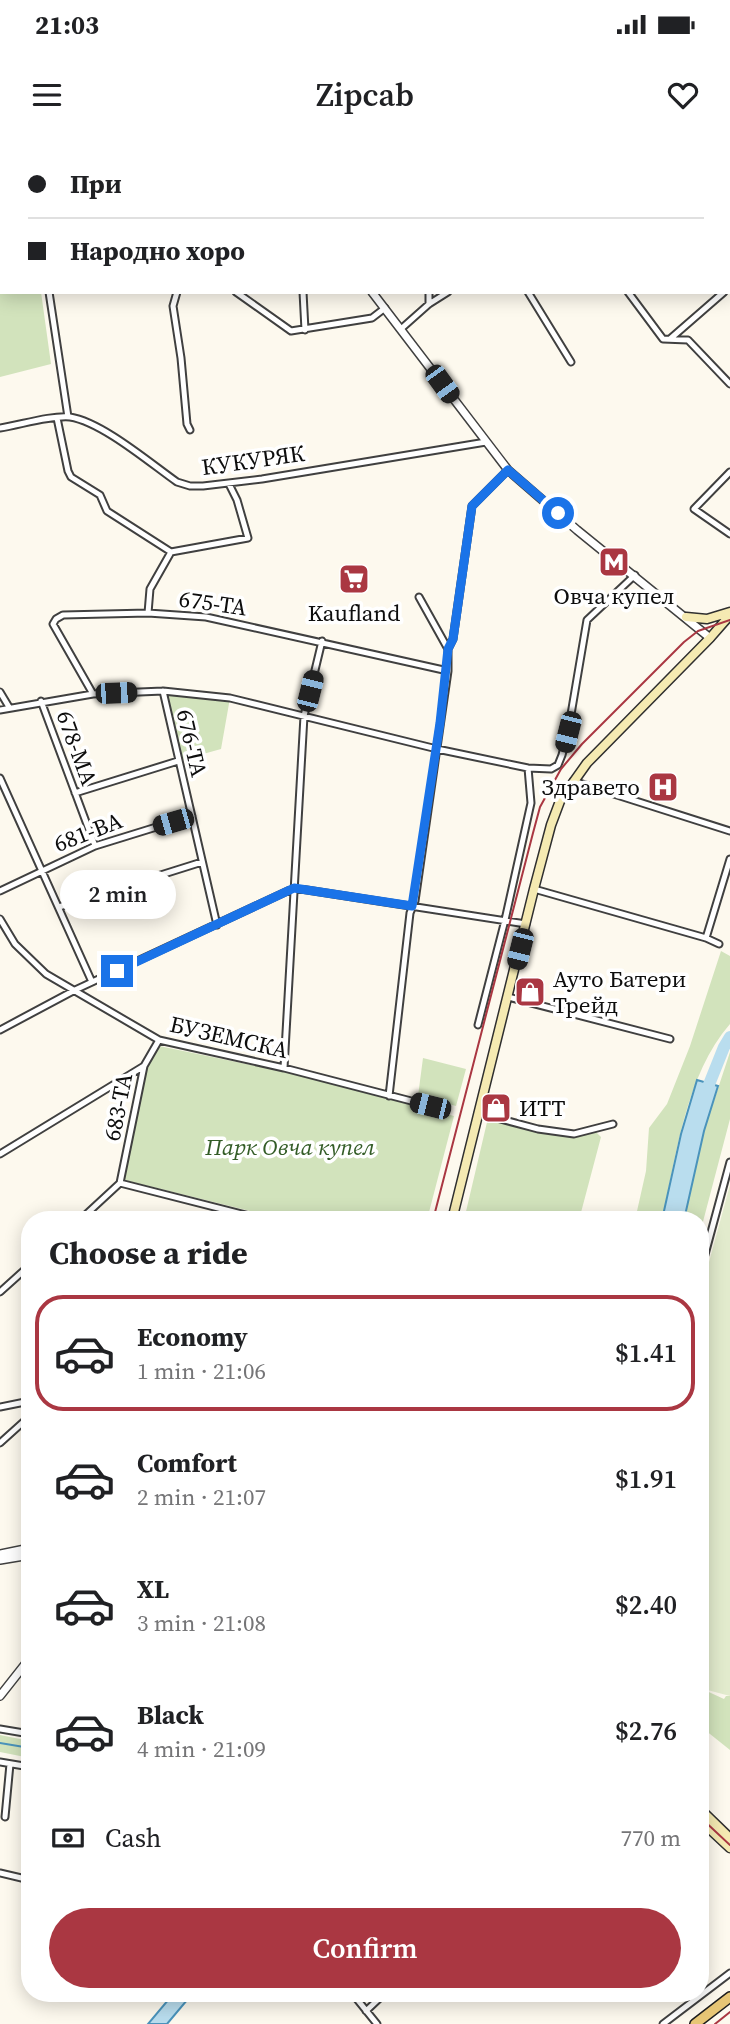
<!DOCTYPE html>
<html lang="en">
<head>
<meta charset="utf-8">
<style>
	body { margin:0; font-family:"Source Serif 4",serif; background:#f2f2f2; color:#202124; height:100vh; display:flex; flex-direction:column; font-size:26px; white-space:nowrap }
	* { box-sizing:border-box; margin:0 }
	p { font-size:23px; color:#757577 }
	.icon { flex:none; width:38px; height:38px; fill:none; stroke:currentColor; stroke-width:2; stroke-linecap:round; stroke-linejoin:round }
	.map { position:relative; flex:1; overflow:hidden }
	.sheet { position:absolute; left:21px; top:1071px; width:688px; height:791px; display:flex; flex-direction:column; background:#fff; border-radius:28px; box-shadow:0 4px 18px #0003 }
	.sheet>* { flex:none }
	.guide { position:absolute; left:0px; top:0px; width:732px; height:154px; box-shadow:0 4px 18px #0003; display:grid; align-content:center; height:154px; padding:0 28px; background:#fff }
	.end { position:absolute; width:32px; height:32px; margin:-16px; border:9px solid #1a73e8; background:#fff; box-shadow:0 0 0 4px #fff }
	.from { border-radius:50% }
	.bubble { position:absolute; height:49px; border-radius:24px; background:#fff; box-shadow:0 4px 18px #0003; font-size:23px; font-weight:600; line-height:49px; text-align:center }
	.car { position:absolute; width:21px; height:42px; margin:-21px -10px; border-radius:9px; box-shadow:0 0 5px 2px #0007; background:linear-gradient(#222 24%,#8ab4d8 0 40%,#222 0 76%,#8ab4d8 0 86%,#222 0) }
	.guide b { display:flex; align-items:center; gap:24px; height:66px; font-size:26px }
	.guide b+b { border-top:2px solid #e0e0e0 }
	.guide i { width:18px; height:18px; background:#202124 }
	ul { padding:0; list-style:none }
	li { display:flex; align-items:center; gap:21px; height:116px; margin:0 14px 10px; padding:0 14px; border:4px solid transparent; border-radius:28px }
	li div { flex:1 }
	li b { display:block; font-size:26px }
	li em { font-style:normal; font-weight:600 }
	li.on { border-color:#aa3742 }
	li>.icon { width:63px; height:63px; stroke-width:1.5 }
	h2 { padding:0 28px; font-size:32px; line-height:84px }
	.pay { display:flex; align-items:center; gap:18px; height:77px; padding:0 28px; font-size:26px }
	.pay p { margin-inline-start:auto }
	.cta { display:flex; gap:14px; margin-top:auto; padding:14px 28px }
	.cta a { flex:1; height:80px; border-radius:42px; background:#aa3742; color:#fff; font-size:28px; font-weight:600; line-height:80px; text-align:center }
	.status { display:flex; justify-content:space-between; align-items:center; height:49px; padding:0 35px; background:#fff; direction:ltr }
	.status svg { height:19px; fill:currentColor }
	header { display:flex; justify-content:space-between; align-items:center; height:91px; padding:0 28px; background:#fff; font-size:32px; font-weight:600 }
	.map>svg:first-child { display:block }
	.green { fill:#d2e3bc }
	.pitch { fill:#e2ebcd }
	.water { fill:#b9ddee; stroke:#4a93bb; stroke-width:2 }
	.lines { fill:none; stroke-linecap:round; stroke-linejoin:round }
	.stream { stroke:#4a93bb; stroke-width:2 }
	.river { stroke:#b9ddee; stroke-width:12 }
	.minor-casing { stroke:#404040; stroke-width:9 }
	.tertiary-casing { stroke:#404040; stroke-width:10 }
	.secondary-casing { stroke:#2f2f2f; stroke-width:11 }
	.primary-casing { stroke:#1e1e1e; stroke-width:12 }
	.minor { stroke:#fff; stroke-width:5 }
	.tertiary { stroke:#fff; stroke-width:7 }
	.secondary { stroke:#f5eab2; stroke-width:8 }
	.primary { stroke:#e7c675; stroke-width:9 }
	.tram { stroke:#aa3742; stroke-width:2 }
	.route { stroke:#1a73e8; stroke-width:9 }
	.labels { text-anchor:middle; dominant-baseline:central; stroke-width:7; stroke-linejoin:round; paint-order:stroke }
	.street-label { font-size:23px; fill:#0d0d0d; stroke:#fff }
	.poi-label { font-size:23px; fill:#0d0d0d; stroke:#fff }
	.park-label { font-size:23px; font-style:italic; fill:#335c26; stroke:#fff }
</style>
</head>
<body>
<div class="status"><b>21:03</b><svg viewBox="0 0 49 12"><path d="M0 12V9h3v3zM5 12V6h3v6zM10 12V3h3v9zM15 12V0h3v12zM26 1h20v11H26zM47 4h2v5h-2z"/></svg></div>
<header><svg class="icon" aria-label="menu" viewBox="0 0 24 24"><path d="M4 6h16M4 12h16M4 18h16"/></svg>Zipcab<svg class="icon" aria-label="heart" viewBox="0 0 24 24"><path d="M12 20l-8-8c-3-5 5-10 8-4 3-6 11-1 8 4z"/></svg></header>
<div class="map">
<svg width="730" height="1884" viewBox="0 0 730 1884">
	<rect width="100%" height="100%" fill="#fdf9ee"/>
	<path class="green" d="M0,38L2,152H41L51,224L0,237Z
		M163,551L230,558L221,609L178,621Z
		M721,811L730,816V884C686,934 676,1016 662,1080H635L646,1031L649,988L667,964L690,906Z
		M159,906L285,932L454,976L427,1080H286L124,1040L147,927Z
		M730,912V979L700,1093V1080H684L704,991Z
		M423,918L466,929L456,966L418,956Z
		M488,978L537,992L574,997L595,991L601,997L579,1080H464Z
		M700,1548L724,1559L726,1556H730V1610L700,1586Z
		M0,1595L30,1601V1618L0,1612Z"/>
	<path class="pitch" d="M730,1045V1556L700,1548V1155Z"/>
	<path class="water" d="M697,940L718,946L704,991L684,1080H662L681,994Z
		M174,1853H193L167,1884H148Z"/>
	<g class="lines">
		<path class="stream" d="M646,0L656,2
			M0,1603L30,1608"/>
		<path class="river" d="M704,957L724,907L730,897"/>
		<g class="minor-casing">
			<path id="minor" d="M282,0V2
				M138,2L140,0
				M477,2L478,0
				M49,152L68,277
				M177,152L173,166L181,218L187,284L190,290
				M236,152L291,191L372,178L385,168
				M303,152L305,190
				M528,152L571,222
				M628,152L663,199L688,200L730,244
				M429,164V152
				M402,188L429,164L448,152
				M670,199L724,152
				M57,278L68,331L71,337L100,355L107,371L171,412L248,398L237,360L229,344
				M0,288C20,285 51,275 70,277C102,282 150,323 177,342L190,346H203L262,339L486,302
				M730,332L694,369L730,394
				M419,457L448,509
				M148,473L150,449L171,412
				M163,551L217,785
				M0,552L9,567
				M93,554L53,484L56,479L63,475L148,473L206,477L448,531
				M41,561L95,706
				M0,570L93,554L163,551L230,558L437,609L528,628L551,629L558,625L562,615L568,592L587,480L635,435
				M0,638L92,842
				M573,641L730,691
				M75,653L178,621
				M534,749L706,798L719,804
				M0,751L95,706L192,676
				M59,767L202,722
				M0,779L15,804L46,834L159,900L284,928L446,970
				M706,798L730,719
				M508,857L670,899
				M478,885L505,780L531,663L528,628
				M0,890L75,850L294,748L526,784
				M284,928L304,576L322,501
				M389,956L410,773L415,761L448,531V509L453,499L472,366L508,330
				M478,973L538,989L574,994L613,984
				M0,1014L144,926
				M120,1043L265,1080
				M120,1043L144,926L159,900
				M80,1080L120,1043
				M700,1133L730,1022
				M0,1152L30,1125
				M0,1267L30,1261
				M0,1303L30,1276
				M0,1589L30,1594
				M0,1622L30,1627
				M5,1677L10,1624
				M0,1733L30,1740
				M352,1853L377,1884
				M366,1871L385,1853
				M663,1884L730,1833"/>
		</g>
		<g class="tertiary-casing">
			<path id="tertiary" d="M205,0L207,2
				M372,152L508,330L577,390L710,498
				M0,1414L30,1408
				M0,1420L30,1415
				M0,1556L30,1518"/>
		</g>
		<g class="secondary-casing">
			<path id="secondary" d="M686,477L707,479L730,472
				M452,1080L534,749L551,685L560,661L587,623L710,498L730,475
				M700,1669L730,1698
				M700,1680L730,1708"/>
		</g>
		<g class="primary-casing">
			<path id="primary" d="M695,1884L730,1857"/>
		</g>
		<use href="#minor" class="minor"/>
		<use href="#tertiary" class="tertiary"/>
		<use href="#secondary" class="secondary"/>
		<use href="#primary" class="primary"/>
		<path class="tram" d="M433,1080L533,693L540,667L561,629L582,604L684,502L698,491L730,480
			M700,1677L730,1705
			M715,1884L730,1872"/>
	</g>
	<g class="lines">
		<path class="route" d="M117,831L294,748L412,766L440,583L448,509L453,499L472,366L508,330L558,373"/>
	</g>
	<defs>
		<g id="metro-square" transform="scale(1.575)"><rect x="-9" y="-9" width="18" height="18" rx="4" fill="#aa3742" stroke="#fff"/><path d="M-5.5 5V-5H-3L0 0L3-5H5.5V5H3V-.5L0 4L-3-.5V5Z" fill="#fff"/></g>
		<g id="supermarket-square" transform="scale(1.575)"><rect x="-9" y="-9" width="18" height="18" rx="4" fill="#aa3742" stroke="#fff"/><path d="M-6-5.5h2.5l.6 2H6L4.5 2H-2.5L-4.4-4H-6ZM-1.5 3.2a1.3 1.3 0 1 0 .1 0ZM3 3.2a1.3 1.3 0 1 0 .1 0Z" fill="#fff"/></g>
		<g id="hospital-square" transform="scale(1.575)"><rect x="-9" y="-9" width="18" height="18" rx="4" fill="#aa3742" stroke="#fff"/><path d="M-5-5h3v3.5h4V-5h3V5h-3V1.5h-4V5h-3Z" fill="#fff"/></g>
		<g id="shop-square" transform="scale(1.575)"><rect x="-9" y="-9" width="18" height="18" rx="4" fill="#aa3742" stroke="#fff"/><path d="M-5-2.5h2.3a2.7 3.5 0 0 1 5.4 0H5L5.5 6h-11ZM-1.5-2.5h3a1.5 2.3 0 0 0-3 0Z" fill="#fff"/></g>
	</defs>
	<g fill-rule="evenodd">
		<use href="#metro-square" x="614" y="422"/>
		<use href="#supermarket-square" x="354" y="439"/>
		<use href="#hospital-square" x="663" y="647"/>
		<use href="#shop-square" x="530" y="852"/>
		<use href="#shop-square" x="496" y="968"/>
	</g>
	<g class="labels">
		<g class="street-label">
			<text transform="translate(253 320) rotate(-8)">КУКУРЯК</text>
			<text transform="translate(213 463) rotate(8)">675-ТА</text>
			<text transform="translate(192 603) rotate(77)">676-ТА</text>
			<text transform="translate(77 608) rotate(70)">678-МА</text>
			<text transform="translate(88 692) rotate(-21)">681-ВА</text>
			<text transform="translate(229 897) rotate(13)">БУЗЕМСКА</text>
			<text transform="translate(118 967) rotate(-79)">683-ТА</text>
		</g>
		<g class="poi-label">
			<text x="614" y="456">Овча купел</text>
			<text x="354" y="473">Kaufland</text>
			<text x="640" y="647" text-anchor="end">Здравето</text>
			<text x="553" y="839" text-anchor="start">Ауто Батери<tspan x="553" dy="26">Трейд</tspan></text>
			<text x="519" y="968" text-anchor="start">ИТТ</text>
		</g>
		<g class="park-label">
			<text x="290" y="1007">Парк Овча купел</text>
		</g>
	</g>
</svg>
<i class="end from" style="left:558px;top:373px"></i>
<i class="end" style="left:117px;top:831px"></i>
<div class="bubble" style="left:60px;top:730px;width:116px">2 min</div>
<i class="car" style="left:442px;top:244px;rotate:144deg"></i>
<i class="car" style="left:310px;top:551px;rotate:14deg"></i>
<i class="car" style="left:116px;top:553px;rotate:88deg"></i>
<i class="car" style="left:568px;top:592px;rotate:194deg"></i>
<i class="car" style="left:173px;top:682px;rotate:254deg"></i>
<i class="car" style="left:520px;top:809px;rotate:194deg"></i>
<i class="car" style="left:430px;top:966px;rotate:284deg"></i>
<div class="guide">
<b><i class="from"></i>При</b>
<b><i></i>Народно хоро</b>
</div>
<section class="sheet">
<h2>Choose a ride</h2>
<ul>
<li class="on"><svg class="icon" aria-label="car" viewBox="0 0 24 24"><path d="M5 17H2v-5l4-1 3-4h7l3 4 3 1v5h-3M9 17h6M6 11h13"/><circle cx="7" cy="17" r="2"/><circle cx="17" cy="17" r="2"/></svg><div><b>Economy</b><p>1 min · 21:06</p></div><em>$1.41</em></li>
<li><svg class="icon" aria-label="car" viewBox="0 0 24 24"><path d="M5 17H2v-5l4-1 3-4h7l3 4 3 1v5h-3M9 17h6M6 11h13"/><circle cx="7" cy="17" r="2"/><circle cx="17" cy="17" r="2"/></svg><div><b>Comfort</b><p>2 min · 21:07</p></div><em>$1.91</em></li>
<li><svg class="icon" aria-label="car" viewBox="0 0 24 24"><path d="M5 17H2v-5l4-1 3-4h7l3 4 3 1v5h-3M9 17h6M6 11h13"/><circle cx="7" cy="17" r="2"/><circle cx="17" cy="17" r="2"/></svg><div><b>XL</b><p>3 min · 21:08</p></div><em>$2.40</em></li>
<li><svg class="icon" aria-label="car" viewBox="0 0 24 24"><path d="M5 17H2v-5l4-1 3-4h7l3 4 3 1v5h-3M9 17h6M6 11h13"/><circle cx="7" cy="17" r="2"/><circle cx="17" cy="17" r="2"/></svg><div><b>Black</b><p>4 min · 21:09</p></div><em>$2.76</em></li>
</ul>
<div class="pay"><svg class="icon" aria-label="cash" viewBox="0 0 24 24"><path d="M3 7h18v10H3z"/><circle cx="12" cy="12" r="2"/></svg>Cash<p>770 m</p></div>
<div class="cta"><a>Confirm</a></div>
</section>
</div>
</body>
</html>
